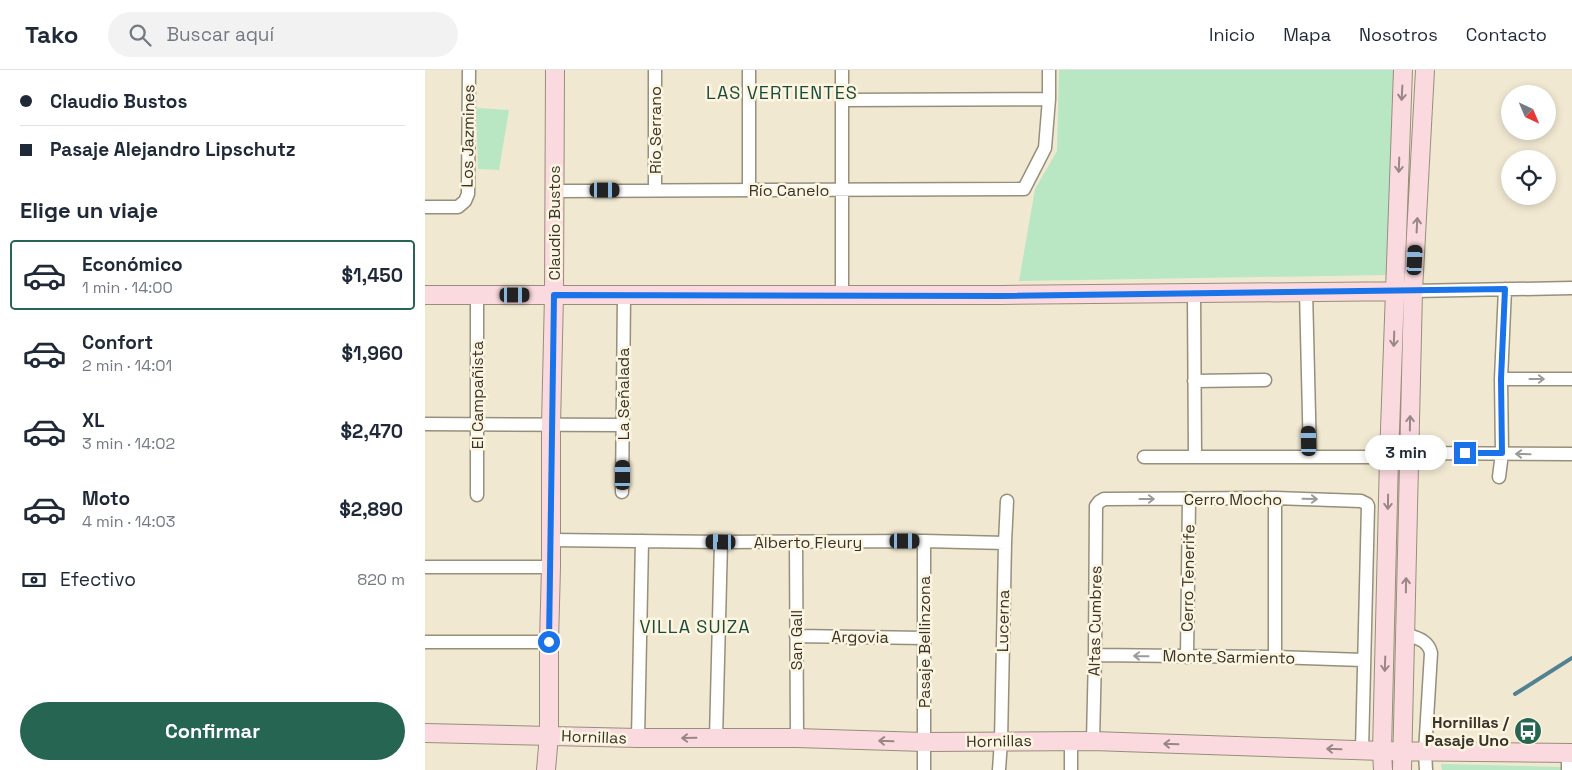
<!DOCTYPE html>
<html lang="es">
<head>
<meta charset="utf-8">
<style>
	body { margin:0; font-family:"Space Grotesk",sans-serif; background:#f2f2f3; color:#1f2937; height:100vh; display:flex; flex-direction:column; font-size:19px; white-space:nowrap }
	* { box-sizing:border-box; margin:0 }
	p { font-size:16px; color:#747a83 }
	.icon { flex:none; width:28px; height:28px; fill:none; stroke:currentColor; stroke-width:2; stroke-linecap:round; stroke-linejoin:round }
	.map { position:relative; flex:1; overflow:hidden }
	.side { display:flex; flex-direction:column; background:#fff; width:425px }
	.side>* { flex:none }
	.hud { display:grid; align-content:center; height:110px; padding:0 20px; background:#fff }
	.needle { width:32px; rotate:136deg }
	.buttons { position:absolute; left:1076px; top:15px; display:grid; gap:10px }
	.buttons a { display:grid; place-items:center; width:55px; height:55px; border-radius:50%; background:#fff; box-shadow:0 2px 8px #0003; font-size:25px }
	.end { position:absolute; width:22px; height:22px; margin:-11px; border:6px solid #1a73e8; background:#fff; box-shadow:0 0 0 2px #fff }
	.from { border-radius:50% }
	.bubble { position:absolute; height:35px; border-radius:18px; background:#fff; box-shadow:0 2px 8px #0003; font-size:16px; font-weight:600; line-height:35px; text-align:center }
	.car { position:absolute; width:15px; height:30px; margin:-15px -8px; border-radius:6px; box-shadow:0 0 4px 1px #0007; background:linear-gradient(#222 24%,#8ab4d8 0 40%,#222 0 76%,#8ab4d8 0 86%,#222 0) }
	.hud b { display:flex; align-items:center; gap:18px; height:48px; font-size:19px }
	.hud b+b { border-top:1px solid #e0e1e3 }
	.hud i { width:12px; height:12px; background:#1f2937 }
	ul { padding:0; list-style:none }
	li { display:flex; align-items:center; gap:15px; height:70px; margin:0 10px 8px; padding:0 10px; border:2px solid transparent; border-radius:5px }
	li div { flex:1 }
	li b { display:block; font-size:19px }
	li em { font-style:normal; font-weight:600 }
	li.active { border-color:#266551 }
	li>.icon { width:45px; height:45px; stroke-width:1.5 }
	h2 { padding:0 20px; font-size:22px; line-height:60px }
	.pay { display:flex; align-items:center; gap:12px; height:55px; padding:0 20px; font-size:19px }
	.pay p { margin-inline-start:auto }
	.action { display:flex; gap:10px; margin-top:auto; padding:10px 20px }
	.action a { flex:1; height:58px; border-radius:30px; background:#266551; color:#fff; font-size:20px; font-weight:600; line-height:58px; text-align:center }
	header { display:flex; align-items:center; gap:30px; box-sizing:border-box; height:70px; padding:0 25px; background:#fff; border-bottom:1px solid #e0e1e3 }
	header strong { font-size:24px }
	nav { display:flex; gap:28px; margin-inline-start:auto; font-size:18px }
	.search { width:350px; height:45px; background:#f2f2f3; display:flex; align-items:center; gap:12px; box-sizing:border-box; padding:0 18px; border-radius:28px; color:#747a83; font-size:19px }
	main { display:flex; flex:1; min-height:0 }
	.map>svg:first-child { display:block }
	.green { fill:#b9e7c3 }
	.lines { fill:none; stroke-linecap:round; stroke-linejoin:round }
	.stream { stroke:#518292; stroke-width:4 }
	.street-casing { stroke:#968f7b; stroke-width:15 }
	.secondary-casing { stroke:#968f7b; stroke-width:20 }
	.street { stroke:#fff; stroke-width:12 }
	.secondary { stroke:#fbdadf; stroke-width:18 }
	.oneway { stroke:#998786 }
	.oneway2 { stroke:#9b9a96 }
	.route { stroke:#1a73e8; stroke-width:6 }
	.labels { text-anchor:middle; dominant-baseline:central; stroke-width:5; stroke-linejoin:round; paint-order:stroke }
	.street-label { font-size:16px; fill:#37342c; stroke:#fdf5df }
	.poi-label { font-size:16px; font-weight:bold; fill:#37342c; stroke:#fdf5df; text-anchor:end }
	.neighbourhood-label { font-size:18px; letter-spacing:1px; fill:#194b3c; stroke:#fdf5df }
</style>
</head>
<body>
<header>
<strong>Tako</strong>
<div class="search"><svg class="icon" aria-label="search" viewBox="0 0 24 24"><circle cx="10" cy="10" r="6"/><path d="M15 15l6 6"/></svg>Buscar aquí</div>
<nav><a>Inicio</a><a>Mapa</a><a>Nosotros</a><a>Contacto</a></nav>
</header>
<main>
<section class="side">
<div class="hud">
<b><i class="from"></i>Claudio Bustos</b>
<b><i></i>Pasaje Alejandro Lipschutz</b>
</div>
<h2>Elige un viaje</h2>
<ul>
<li class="active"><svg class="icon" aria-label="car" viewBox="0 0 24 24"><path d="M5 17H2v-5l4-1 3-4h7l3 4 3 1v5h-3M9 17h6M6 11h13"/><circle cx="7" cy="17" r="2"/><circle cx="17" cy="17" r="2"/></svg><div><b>Económico</b><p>1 min · 14:00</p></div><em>$1,450</em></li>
<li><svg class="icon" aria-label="car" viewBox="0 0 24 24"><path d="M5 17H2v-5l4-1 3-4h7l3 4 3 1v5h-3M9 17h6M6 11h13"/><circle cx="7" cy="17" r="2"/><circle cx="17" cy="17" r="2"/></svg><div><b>Confort</b><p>2 min · 14:01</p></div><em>$1,960</em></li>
<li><svg class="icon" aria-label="car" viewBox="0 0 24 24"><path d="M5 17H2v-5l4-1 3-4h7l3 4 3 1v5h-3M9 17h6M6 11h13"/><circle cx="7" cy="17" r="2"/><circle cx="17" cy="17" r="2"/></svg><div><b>XL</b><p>3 min · 14:02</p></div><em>$2,470</em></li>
<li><svg class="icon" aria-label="car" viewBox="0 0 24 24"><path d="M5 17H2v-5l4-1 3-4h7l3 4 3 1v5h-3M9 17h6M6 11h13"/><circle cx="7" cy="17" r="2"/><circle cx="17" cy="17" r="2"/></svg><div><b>Moto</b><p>4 min · 14:03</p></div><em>$2,890</em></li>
</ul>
<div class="pay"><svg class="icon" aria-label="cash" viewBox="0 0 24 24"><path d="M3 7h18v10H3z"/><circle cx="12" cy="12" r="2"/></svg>Efectivo<p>820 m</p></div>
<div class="action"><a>Confirmar</a></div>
</section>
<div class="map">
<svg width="1147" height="700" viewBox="0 0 1147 700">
	<rect width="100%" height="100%" fill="#f0e8d1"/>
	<path class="green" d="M634,0H969L961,205L594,211L610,119L632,81Z
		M51,38L84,40L74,100L53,99Z
		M1016,694L1137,697V700H1017Z"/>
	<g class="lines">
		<path class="stream" d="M1090,624L1147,588"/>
		<g class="street-casing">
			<path id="street" d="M230,0V120
				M417,0V225
				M417,30L624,29
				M324,120V0
				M129,121L599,119L620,78L624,29V0
				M0,137H33L40,131L43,124L44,0
				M881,221L885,387
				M988,221L1147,218
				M769,223L770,387
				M1076,309H1147
				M769,311L840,310
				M0,354L198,355
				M984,383L1147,384
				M719,387H964
				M1074,407L1077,383L1076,309L1080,219
				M197,422L199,225
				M52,425V225
				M126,470L296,472L499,471L580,473
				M499,471V700
				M371,472L372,668
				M0,497H126
				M980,564C992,568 1003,570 1006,583L1000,682L1001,700
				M371,566L499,568
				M0,572H124
				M670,585L850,587L938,590
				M762,587L764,429
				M850,587V428
				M213,668L217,471
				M291,668L296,472
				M668,671L670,585L671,436L674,432L679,429L850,428L936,431L942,434L943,436L937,680
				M574,700L576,671L580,473L582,431
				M646,700V671
				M1143,700V683"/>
		</g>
		<g class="secondary-casing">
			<path id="secondary" d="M0,225H576L988,221
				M0,663L213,668H372L499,672L668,671L957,681L1147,683
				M121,700L124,665V572L126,497V355L129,225L130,0
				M958,700L957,681L964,387L978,0
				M977,700L988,221L1000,0"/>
		</g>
		<use href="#street" class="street"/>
		<use href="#secondary" class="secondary"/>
	</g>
	<defs><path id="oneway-shaft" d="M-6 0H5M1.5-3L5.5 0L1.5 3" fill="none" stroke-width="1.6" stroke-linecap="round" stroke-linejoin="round" transform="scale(1.25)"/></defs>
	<g class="oneway">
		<use href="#oneway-shaft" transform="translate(977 23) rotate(93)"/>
		<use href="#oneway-shaft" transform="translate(974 95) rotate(92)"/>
		<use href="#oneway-shaft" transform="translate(992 155) rotate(-87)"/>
		<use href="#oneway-shaft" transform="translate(969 269) rotate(92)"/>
		<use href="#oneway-shaft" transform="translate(985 353) rotate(-89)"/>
		<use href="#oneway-shaft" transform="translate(963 432) rotate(91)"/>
		<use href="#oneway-shaft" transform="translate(981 515) rotate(-89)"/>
		<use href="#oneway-shaft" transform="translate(960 594) rotate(92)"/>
		<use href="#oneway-shaft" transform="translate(264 668) rotate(179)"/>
		<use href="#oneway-shaft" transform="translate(461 671) rotate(-178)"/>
		<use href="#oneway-shaft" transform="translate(746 674) rotate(-178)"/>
		<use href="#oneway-shaft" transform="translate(909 679) rotate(-178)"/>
	</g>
	<g class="oneway2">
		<use href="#oneway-shaft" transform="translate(1112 309)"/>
		<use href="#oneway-shaft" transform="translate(1098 384) rotate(-179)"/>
		<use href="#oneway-shaft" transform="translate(722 429)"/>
		<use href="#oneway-shaft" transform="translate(885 429) rotate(1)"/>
		<use href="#oneway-shaft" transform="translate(716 586) rotate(-179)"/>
	</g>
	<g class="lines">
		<path class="route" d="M124,572L129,225L576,226L1080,219L1076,309L1077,383H1040"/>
	</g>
	<defs>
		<g id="bus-disc" transform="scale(1.4375)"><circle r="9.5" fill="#266551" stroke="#fdf5df"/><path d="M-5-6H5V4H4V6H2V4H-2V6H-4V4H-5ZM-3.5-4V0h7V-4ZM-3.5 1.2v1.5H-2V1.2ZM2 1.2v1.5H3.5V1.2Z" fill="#fff"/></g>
	</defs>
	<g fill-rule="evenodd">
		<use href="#bus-disc" x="1103" y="661"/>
	</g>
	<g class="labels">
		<g class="street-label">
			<text transform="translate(230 60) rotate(-90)">Río Serrano</text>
			<text transform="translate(43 66) rotate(-89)">Los Jazmines</text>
			<text x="364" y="120">Río Canelo</text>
			<text transform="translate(129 153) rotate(-90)">Claudio Bustos</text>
			<text transform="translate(198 324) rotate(-90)">La Señalada</text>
			<text transform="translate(52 325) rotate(-90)">El Campañista</text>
			<text x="808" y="429">Cerro Mocho</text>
			<text x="383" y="472">Alberto Fleury</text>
			<text transform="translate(763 508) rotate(-89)">Cerro Tenerife</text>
			<text transform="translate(578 551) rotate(-89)">Lucerna</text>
			<text transform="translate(670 551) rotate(-89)">Altas Cumbres</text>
			<text transform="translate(435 567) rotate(1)">Argovia</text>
			<text transform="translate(371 570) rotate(-90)">San Gall</text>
			<text transform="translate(499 572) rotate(-90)">Pasaje Bellinzona</text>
			<text transform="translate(804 587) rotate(1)">Monte Sarmiento</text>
			<text transform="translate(169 667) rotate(2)">Hornillas</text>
			<text transform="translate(574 671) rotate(-1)">Hornillas</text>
		</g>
		<g class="poi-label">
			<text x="1084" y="652">Hornillas /<tspan x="1084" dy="18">Pasaje Uno</tspan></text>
		</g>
		<g class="neighbourhood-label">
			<text x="357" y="22">LAS VERTIENTES</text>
			<text x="270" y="556">VILLA SUIZA</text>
		</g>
	</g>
</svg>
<div class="buttons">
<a><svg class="needle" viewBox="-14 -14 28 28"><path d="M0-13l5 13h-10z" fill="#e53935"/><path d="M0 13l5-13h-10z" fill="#747a83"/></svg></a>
<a><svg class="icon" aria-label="locate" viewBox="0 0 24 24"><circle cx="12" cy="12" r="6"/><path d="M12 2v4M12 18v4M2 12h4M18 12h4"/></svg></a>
</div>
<i class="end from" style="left:124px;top:572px"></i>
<i class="end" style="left:1040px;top:383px"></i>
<div class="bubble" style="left:940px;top:365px;width:82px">3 min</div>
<i class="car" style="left:180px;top:120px;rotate:90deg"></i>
<i class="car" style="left:990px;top:190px;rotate:3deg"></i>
<i class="car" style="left:90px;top:225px;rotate:90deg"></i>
<i class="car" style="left:884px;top:371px;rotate:359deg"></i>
<i class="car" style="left:198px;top:405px;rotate:0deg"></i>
<i class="car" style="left:480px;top:471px;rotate:90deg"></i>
<i class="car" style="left:296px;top:472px;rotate:271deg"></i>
</div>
</main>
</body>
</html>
